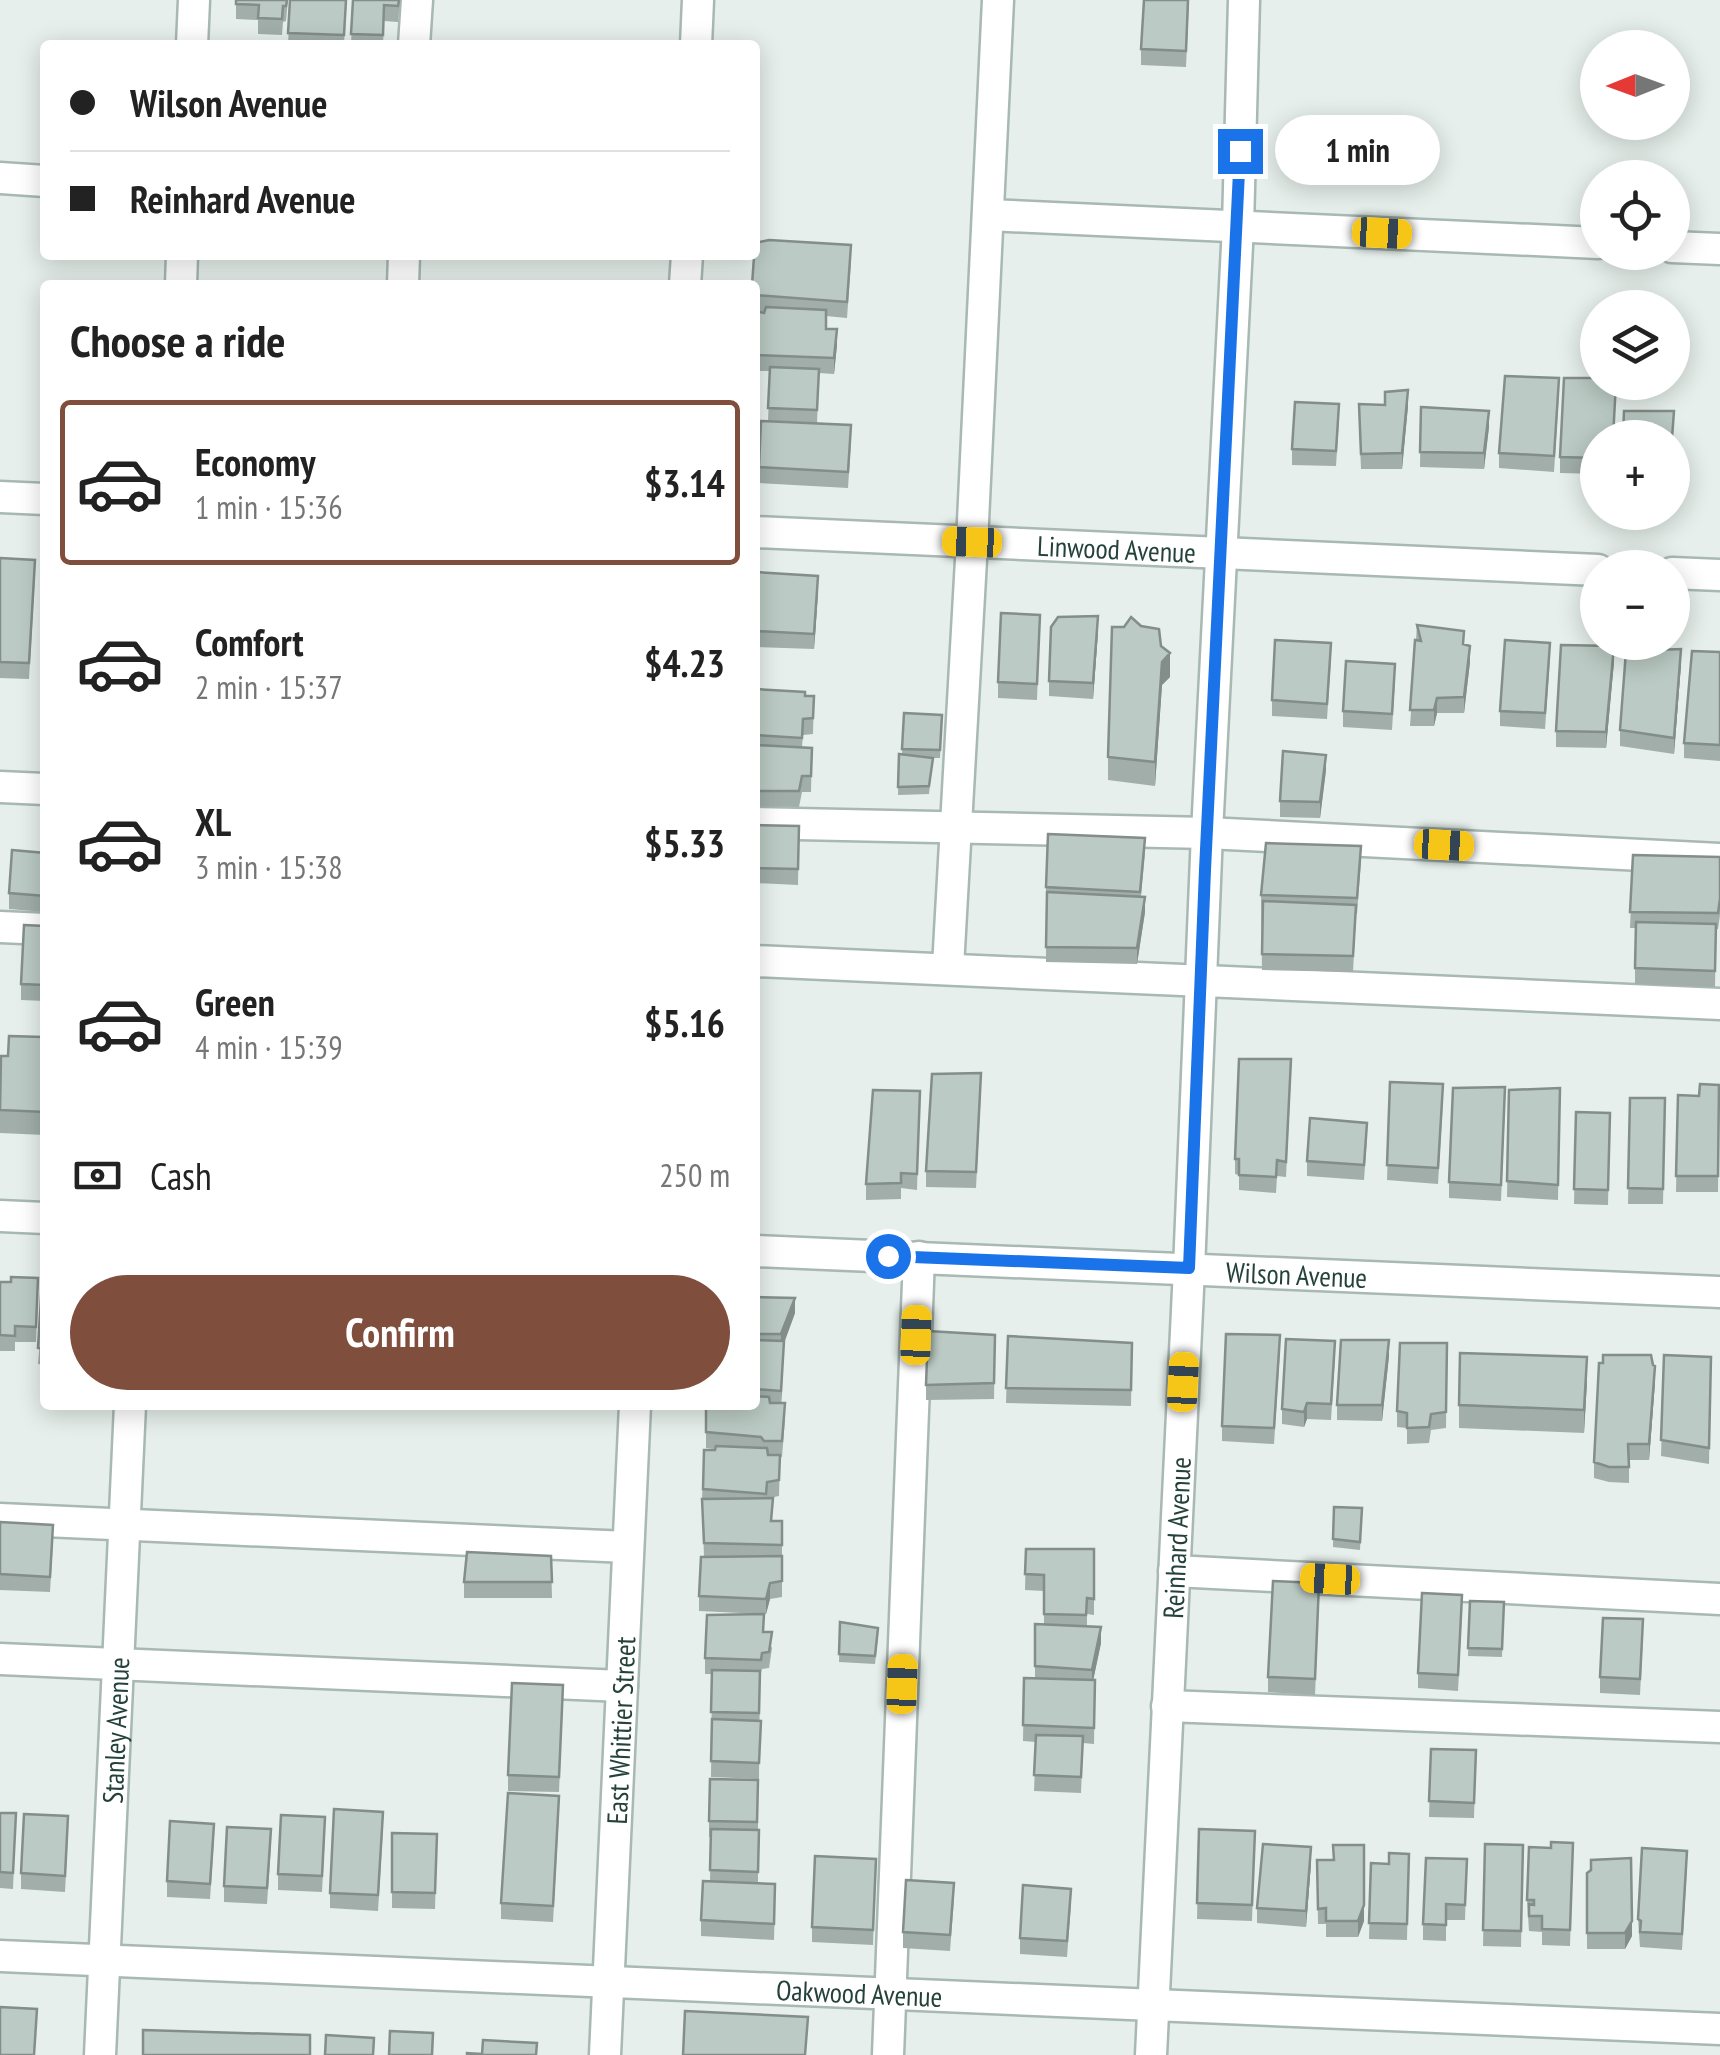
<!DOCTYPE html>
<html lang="en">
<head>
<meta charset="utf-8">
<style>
	body { margin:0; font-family:"PT Sans Narrow",sans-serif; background:#f2f2f2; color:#222; height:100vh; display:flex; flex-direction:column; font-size:38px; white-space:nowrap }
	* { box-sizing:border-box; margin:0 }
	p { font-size:32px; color:#767676 }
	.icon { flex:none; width:55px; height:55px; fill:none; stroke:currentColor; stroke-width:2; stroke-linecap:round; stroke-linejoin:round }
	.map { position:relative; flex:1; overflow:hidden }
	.details { position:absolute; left:40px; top:280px; width:720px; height:1130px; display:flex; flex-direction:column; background:#fff; border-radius:10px; box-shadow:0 5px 25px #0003 }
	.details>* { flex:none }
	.guide { position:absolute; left:40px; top:40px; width:720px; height:220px; border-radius:10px; box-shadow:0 5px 25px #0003; display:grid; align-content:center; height:220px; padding:0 30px; background:#fff }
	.needle { width:65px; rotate:269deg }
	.buttons { position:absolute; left:1580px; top:30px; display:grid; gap:20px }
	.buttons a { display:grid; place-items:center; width:110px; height:110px; border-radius:50%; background:#fff; box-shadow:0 5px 25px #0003; font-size:50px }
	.end { position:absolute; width:45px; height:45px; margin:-22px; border:12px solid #1a73e8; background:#fff; box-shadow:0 0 0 5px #fff }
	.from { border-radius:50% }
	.bubble { position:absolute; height:70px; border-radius:35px; background:#fff; box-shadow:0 5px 25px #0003; font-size:32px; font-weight:600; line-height:70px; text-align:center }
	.car { position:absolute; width:30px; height:60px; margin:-30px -15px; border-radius:12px; box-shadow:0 0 8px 2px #0007; background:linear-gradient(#f5c518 24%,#345 0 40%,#f5c518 0 76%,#345 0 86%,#f5c518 0) }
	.guide b { display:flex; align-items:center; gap:35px; height:95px; font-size:38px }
	.guide b+b { border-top:2px solid #e0e0e0 }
	.guide i { width:25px; height:25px; background:#222 }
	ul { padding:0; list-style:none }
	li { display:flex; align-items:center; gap:30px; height:165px; margin:0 20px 15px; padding:0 10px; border:5px solid transparent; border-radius:10px }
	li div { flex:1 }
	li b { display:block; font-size:38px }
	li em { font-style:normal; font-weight:600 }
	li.current { border-color:#804e3d }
	li>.icon { width:90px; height:90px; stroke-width:1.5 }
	h2 { padding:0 30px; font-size:45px; line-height:120px }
	.pay { display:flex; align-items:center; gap:25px; height:110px; padding:0 30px; font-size:38px }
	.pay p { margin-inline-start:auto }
	.primary-button { display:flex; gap:20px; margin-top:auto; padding:20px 30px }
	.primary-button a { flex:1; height:115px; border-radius:60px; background:#804e3d; color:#fff; font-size:40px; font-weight:600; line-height:115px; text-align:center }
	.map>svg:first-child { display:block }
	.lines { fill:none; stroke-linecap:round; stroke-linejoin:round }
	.minor-casing { stroke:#a8b8b2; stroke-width:35 }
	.minor { stroke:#fff; stroke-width:30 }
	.wall { fill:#a1aea9 }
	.shaded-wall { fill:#838d89 }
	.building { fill:#bbcac4; stroke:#838d89; stroke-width:2.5 }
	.route { stroke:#1a73e8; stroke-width:12 }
	.labels { text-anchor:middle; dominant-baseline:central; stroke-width:8; stroke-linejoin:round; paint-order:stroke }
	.street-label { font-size:28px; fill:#24423a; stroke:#f7fbf9 }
</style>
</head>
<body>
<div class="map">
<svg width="1720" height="2055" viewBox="0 0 1720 2055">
	<rect width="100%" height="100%" fill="#e6efeb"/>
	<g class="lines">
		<g class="minor-casing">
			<g id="minor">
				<path d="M192,45L194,0"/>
				<path d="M414,45L417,0"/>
				<path d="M696,45L698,0"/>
				<path d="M0,178L45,181"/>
				<path d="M988,215L1598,243"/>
				<path d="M1672,247L1720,249"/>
				<path d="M181,285L182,255"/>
				<path d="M403,285L404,255"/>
				<path d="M685,285L687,255"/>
				<path d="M0,497L45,499"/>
				<path id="s1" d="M755,532L1598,570"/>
				<path d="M1672,573L1720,575"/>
				<path d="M0,787L45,789"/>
				<path d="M755,823L1207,833L1720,859"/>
				<path d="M0,927L45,929"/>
				<path d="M755,961L1720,1004"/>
				<path d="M948,967L972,542L998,0"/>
				<path d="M0,1216L45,1218"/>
				<path id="s2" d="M755,1251L1720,1292"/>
				<path d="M0,1519L628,1547"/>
				<path d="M1174,1571L1720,1599"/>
				<path d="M0,1659L622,1686"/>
				<path d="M1167,1706L1720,1727"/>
				<path id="s3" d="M0,1956L1720,2029"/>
				<path id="s4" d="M100,2055L130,1405"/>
				<path id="s5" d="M605,2055L635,1405"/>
				<path d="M888,2055L919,1257"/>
				<path id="s6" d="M1151,2055L1189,1269L1207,833L1238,226L1244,0"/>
			</g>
		</g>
		<use href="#minor" class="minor"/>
	</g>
	<path class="wall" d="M236,0H288L286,21L283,22L282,35L258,34V20L236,19Z
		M290,0H346L344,45H288Z
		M353,0H400L398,22L384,21L383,45H351Z
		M1189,0L1186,67L1141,65V49Z
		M851,261L847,318L826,316V329L837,345L834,374L819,373L817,423L851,441L848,488L759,483L761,421H768L770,371H755V311L765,312L755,311V285Z
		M1559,393L1554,472L1499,468V453Z
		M1617,394L1598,438V474L1560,473V457Z
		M1408,406L1402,469H1361L1359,420Z
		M1421,407L1489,427L1484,469L1420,467Z
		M1339,420L1336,466L1292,465V449Z
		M0,558L35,576L29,679L0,678Z
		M755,586L818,592L814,649L755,647Z
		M1040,615L1037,700L998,698V682Z
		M1417,625L1464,644L1470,662L1464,713H1437L1434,726H1410Z
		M1098,632L1093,699L1049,696V681Z
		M1161,646L1170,677L1162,685L1155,786L1108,780V757Z
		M1720,652V761L1684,758V743Z
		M1550,658L1545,729L1500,726V711Z
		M1331,659L1327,719L1272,716V700Z
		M1614,662L1606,748L1556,747V731Z
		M1681,664L1674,754L1620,746V730Z
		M1395,680L1392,730L1343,727V711Z
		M755,689L814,696L813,734L803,735L802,747L812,748L811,792H802L799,807L755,806Z
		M904,713L942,715L940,758H933L929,794L898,795L899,754H902Z
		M1326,770L1320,818L1280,817V801Z
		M755,825L799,826L798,885L755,883Z
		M45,853V912L9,909V893Z
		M1145,853L1141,896L1145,912L1137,964L1046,962V887Z
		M1633,855L1720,857V915L1718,929H1716L1715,987L1635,984V928H1630Z
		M1361,861L1357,914H1356L1353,972L1262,970L1261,895Z
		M45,926V1001L21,1000V984Z
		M43,1056H45V1135L0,1133V1084Z
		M1291,1075L1286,1177L1277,1176L1276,1193L1239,1190V1175L1235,1174V1159Z
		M1390,1082L1443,1100L1438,1184L1387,1180Z
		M1719,1085L1718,1192H1676L1678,1095L1699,1096Z
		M1560,1088L1558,1200L1507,1197L1509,1090Z
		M981,1089L976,1188L926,1187V1171Z
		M920,1091L917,1190L901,1188V1199L866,1200V1184Z
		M1630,1098H1665L1663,1204H1628Z
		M1505,1103L1501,1201L1449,1198V1182Z
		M1576,1112L1610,1113L1608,1205L1574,1204Z
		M1367,1138L1364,1180L1307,1176V1161Z
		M45,1281V1365L38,1364Z
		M0,1282L38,1294L36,1342H15V1351H0Z
		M755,1297L795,1313L784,1343L781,1403L785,1419L782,1457H780L779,1496L769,1498L772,1521H782V1597L770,1599L766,1614H764V1632L772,1648L769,1668L762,1669L760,1675L759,1779L711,1777L712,1674H705V1658L762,1614L699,1611V1596L704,1557L702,1499L704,1450L715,1449L706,1448V1405H755Z
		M995,1335L994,1399L926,1400V1385Z
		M1008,1336L1132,1343L1131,1406L1006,1403Z
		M1447,1343L1446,1428L1431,1430L1429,1443L1407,1444V1428L1397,1427V1411Z
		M1280,1350L1274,1444L1222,1441V1426Z
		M1664,1355L1711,1357L1709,1464L1661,1456Z
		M1389,1356L1382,1421L1337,1420V1405Z
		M1335,1357L1331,1420L1307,1419L1304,1427L1282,1424V1409Z
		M1653,1365L1655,1382L1649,1460H1629V1483L1609,1482L1594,1478V1462Z
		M1587,1381L1584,1433L1459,1428V1405Z
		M1334,1507L1362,1508L1360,1550L1333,1547Z
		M0,1522L53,1541L50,1592L0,1590Z
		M1026,1549H1094V1615L1087,1614V1627L1101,1643L1093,1680H1095L1094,1744L1083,1743L1081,1793L1034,1791L1036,1742L1023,1741L1024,1678H1035V1666L1044,1625V1591L1025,1590Z
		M551,1556L552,1598H464V1582Z
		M1319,1598L1315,1695L1268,1692V1677Z
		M1470,1601L1504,1602L1502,1657L1468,1656Z
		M1462,1611L1458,1691L1418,1688V1673Z
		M840,1622L878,1636L875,1664L839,1662Z
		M1643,1635L1640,1695L1600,1693V1677Z
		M563,1700L559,1792L508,1791V1775Z
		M1431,1749L1476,1750L1474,1818L1429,1817Z
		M758,1780V1883L775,1900L774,1940L701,1936V1920L710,1881L711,1837H709V1821Z
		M559,1811L553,1922L501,1919V1903Z
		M0,1813H16L13,1889L0,1888Z
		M383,1828L378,1911L330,1908V1893Z
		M1199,1829L1255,1831L1252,1921L1197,1919Z
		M68,1832L65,1892L21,1889V1873Z
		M325,1833L322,1892L278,1890V1874Z
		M392,1833L437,1834L435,1909L392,1908Z
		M214,1840L210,1899L167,1897V1881Z
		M1573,1843L1570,1946L1542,1945V1932L1529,1931L1527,1900L1551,1848Z
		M1485,1844L1523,1845L1521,1947L1483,1946Z
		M271,1845L267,1904L224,1902V1886Z
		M1364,1845V1921L1358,1937H1326V1924H1318L1317,1860H1334Z
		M1409,1854L1407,1940L1369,1939L1371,1863L1389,1864Z
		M876,1859L873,1945L812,1942V1927Z
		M1467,1859L1465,1920H1446V1941L1423,1940V1924Z
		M1311,1863L1306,1927L1257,1923V1908Z
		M1687,1867L1682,1950L1640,1947L1638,1919Z
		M1587,1873L1632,1936L1625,1949H1587Z
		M954,1899L950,1951L903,1948V1932Z
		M1071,1904L1067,1957L1020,1954V1938Z"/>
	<path class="shaded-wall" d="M837,329V345L834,374V358Z
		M1408,390V406L1402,469V453Z
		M1489,411V427L1484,469V453Z
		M818,576V592L814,649V634Z
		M1098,616V632L1093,699V683Z
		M1470,646V662L1464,713V697Z
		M1614,646V662L1606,748V732Z
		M1681,649V664L1674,754V738Z
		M1170,653V677L1162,685L1155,786V762L1162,662Z
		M1437,698V713L1434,726V710Z
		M1326,755V770L1320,818V802Z
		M1145,897V912L1137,964V948Z
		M795,1298V1313L784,1343L781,1407V1334Z
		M1389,1340V1356L1382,1421V1405Z
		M1587,1357V1381L1584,1433V1410Z
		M1655,1366V1382L1649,1460V1444Z
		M1307,1403V1419L1304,1427V1412Z
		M770,1583V1599L766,1614V1599Z
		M1101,1627V1643L1092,1686V1670Z
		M1311,1847V1863L1306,1927V1911Z
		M1364,1905V1921L1358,1937V1921Z
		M1632,1921V1936L1625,1949V1933Z"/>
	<path class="building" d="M236,0H287L286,6H283L282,19L258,18L259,5L236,4Z
		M290,0H346L344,35L288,33Z
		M353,0H399L398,6L384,5L383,35L351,34Z
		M1144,0H1188L1186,51L1141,49Z
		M769,240L851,245L847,302L755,295V285H752L755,243Z
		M766,307L826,310V329H837L834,358L755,355V311L764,313Z
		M770,367L819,369L817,410L768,408Z
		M1505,376L1559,378L1554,456L1499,453Z
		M1564,378H1598V382H1616L1613,438H1598V458L1560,457Z
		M1408,390L1402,453L1361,454L1359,404L1385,405V392Z
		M1295,402L1339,404L1336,451L1292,449Z
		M1421,407L1489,411L1484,453L1420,452Z
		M1624,411H1674L1672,438H1623Z
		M761,421L851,425L848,472L759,467Z
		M0,558L35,560L29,663L0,662Z
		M756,572L818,576L814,634L755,631Z
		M1001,613L1040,615L1037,684L998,682Z
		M1098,616L1093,683L1049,681L1051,627L1058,617Z
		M1131,617L1141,626L1159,629L1161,646L1170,653L1162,662L1155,762L1108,757L1112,627H1124Z
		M1417,625L1464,631L1463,644L1470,646L1464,697L1437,698L1434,710H1410L1415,640L1421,641Z
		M1275,640L1331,643L1327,704L1272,700Z
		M1505,640L1550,643L1545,713L1500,711Z
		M1561,645L1614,646L1606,732L1556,731Z
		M1681,649L1674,738L1620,730L1626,651Z
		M1692,651L1720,652V745L1684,743Z
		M1346,661L1395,664L1392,714L1343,711Z
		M755,689L805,692V696H814L813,718L803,719L802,738L755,735Z
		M904,713L942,715L940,750L902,749Z
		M755,745L812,748L811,776H802L799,791H755Z
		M1283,751L1326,755L1320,802L1280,801Z
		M899,754L933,758L929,786L898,787Z
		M755,825L799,826L798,869L755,868Z
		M1048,834L1145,838L1140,892L1046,887Z
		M1266,843L1361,846L1357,898L1261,895Z
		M12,850L45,853V896L9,893Z
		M1633,855L1720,857V899L1718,913L1630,912Z
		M1047,892L1145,897L1137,948L1046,947Z
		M1263,901L1356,905L1353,956L1262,954Z
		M1636,922L1716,924L1715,971L1635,968Z
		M24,925L45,926V985L21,984Z
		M9,1036L43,1037L42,1056H45V1112L0,1110L1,1056H8Z
		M1239,1059H1291L1286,1162L1277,1160L1276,1177L1239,1175V1159H1235Z
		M981,1073L976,1172L926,1171L932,1074Z
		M1390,1082L1443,1084L1438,1168L1387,1165Z
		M1700,1084L1719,1085L1718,1176H1676L1678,1095L1699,1096Z
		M1505,1087L1501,1185L1449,1182L1453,1088Z
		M1560,1088L1558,1185L1507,1181L1509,1090Z
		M873,1090L920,1091L917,1174L901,1173V1183L866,1184Z
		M1630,1098H1665L1663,1189L1628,1188Z
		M1576,1112L1610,1113L1608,1190L1574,1189Z
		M1310,1118L1367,1123L1364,1165L1307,1161Z
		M11,1277L38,1278L36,1327L15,1326V1336L0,1335V1282H11Z
		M42,1281H45V1349L38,1348Z
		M755,1297L795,1298L781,1334H755Z
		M928,1331L995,1335L994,1383L926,1385Z
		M1226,1334L1280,1335L1274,1428L1222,1426Z
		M1008,1336L1132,1343L1131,1390L1006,1388Z
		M1286,1339L1335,1341L1331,1404L1307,1403L1304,1412L1282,1409Z
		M755,1340L784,1341L781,1391L755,1389Z
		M1341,1340H1389L1382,1405H1337Z
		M1400,1343H1447L1446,1412L1431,1414L1429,1427L1407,1428V1413L1397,1411Z
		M1460,1353L1587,1357L1584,1410L1459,1405Z
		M1603,1355H1651L1653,1365L1655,1366L1649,1444H1628L1629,1467H1609L1594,1462L1599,1363H1603Z
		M1664,1355L1711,1357L1709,1448L1661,1440Z
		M755,1396L769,1397L770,1403H785L782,1441H764L761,1437L706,1432V1405H755Z
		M716,1446L767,1448L768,1455H780L779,1480L767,1482L766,1494L703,1489L704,1450H715Z
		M773,1498L771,1521H782V1545L704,1543L702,1499Z
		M1334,1507L1362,1508L1360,1542L1333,1539Z
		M0,1522L53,1525L50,1577L0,1574Z
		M1026,1549H1094V1599L1087,1598L1086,1615L1044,1614V1575L1025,1574Z
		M467,1552L551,1556L552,1582H464Z
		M782,1556V1581L770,1583L766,1599L699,1596L701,1557Z
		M1273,1581L1319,1583L1315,1679L1268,1677Z
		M1422,1593L1462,1595L1458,1675L1418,1673Z
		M1470,1601L1504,1602L1502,1649L1468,1648Z
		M764,1614L763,1632H772L769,1652L762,1653L761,1660L705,1658L707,1615Z
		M1603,1618L1643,1619L1640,1679L1600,1677Z
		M840,1622L878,1628L875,1656L839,1654Z
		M1035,1624L1101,1627L1092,1670L1035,1666Z
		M712,1670L760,1671L759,1713L711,1712Z
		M1024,1678L1095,1680L1094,1728L1023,1725Z
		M512,1683L563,1685L559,1777L508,1775Z
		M712,1719L761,1721L759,1763L711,1761Z
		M1036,1735L1083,1736L1081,1777L1034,1775Z
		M1431,1749L1476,1750L1474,1803L1429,1801Z
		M710,1779L758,1780L757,1822L709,1821Z
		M508,1793L559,1796L553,1906L501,1903Z
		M334,1809L383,1812L378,1895L330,1893Z
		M0,1813H16L13,1873L0,1872Z
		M24,1814L68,1816L65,1876L21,1873Z
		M281,1815L325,1817L322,1876L278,1874Z
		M170,1821L214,1824L210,1884L167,1881Z
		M227,1827L271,1829L267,1888L224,1886Z
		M711,1829L759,1830L758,1872L710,1870Z
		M1199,1829L1255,1831L1252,1905L1197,1903Z
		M392,1833L437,1834L435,1893L392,1892Z
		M1551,1842L1573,1843L1570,1930L1542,1929V1916H1529V1904L1534,1905V1900H1527L1529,1847L1551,1848Z
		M1263,1844L1311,1847L1306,1911L1257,1908Z
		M1485,1844L1523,1845L1521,1931L1483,1930Z
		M1333,1845H1364V1905L1358,1921H1326V1908L1318,1909L1317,1860H1334Z
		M1642,1848L1687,1851L1682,1934L1640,1932L1641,1921L1638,1919Z
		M1389,1853L1409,1854L1407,1924L1369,1923L1371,1863L1389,1864Z
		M815,1856L876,1859L873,1930L812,1927Z
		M1426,1858L1467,1859L1465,1905L1446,1904V1925L1423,1924Z
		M1631,1858L1632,1921L1625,1933H1587V1873L1591,1870V1860Z
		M906,1880L954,1883L950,1935L903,1932Z
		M703,1881L775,1884L774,1924L701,1920Z
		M1023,1885L1071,1889L1067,1941L1020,1938Z
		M0,2007L37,2009L34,2055H0Z
		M685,2011L808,2017L805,2055H683Z
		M143,2030L310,2035V2055H143Z
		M390,2031L433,2033L432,2055H389Z
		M326,2035L374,2038L373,2055H325Z
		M483,2040L537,2043L536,2055H467V2053L482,2054Z"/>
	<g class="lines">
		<path class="route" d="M888,1256L1189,1268L1205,870L1240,151"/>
	</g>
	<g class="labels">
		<g class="street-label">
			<text stroke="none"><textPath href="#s1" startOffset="362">Linwood Avenue</textPath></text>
			<text stroke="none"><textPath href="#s2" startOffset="542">Wilson Avenue</textPath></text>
			<text stroke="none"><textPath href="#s6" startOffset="518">Reinhard Avenue</textPath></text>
			<text stroke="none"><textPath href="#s4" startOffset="325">Stanley Avenue</textPath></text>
			<text stroke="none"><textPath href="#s5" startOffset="325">East Whittier Street</textPath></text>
			<text stroke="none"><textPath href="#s3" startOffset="860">Oakwood Avenue</textPath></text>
		</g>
	</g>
</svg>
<div class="buttons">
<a><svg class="needle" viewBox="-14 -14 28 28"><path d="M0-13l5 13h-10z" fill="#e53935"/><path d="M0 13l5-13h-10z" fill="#767676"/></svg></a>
<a><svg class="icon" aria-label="locate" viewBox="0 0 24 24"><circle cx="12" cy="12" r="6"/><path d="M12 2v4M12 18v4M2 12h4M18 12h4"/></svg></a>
<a><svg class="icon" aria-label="layers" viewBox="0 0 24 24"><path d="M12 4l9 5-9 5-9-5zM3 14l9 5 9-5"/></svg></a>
<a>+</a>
<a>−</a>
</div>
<i class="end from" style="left:888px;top:1256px"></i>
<i class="end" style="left:1240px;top:151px"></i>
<div class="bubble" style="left:1275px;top:115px;width:165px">1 min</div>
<i class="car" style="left:1382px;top:233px;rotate:93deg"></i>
<i class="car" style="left:972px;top:542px;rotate:272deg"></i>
<i class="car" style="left:1444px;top:845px;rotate:93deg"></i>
<i class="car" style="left:916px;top:1335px;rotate:2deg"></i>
<i class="car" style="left:1183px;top:1382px;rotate:3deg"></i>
<i class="car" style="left:1330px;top:1579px;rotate:273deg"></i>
<i class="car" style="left:902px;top:1684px;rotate:2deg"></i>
<div class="guide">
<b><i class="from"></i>Wilson Avenue</b>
<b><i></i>Reinhard Avenue</b>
</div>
<section class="details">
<h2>Choose a ride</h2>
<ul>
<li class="current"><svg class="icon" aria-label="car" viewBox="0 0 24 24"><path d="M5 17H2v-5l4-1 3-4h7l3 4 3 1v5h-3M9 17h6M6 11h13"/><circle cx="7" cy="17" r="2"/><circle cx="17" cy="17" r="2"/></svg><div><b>Economy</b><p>1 min · 15:36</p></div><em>$3.14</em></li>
<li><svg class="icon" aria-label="car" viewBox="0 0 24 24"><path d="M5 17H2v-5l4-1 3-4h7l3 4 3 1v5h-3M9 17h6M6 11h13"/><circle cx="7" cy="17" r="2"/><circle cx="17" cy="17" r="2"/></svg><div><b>Comfort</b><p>2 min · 15:37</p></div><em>$4.23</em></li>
<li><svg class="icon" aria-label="car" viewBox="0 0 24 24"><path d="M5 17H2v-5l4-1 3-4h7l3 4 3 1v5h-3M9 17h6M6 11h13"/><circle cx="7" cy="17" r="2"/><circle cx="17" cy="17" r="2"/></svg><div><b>XL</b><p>3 min · 15:38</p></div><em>$5.33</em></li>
<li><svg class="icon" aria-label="car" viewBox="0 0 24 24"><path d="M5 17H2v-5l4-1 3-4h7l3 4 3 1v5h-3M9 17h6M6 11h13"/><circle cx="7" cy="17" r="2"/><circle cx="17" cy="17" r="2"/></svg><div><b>Green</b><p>4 min · 15:39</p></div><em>$5.16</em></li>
</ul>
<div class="pay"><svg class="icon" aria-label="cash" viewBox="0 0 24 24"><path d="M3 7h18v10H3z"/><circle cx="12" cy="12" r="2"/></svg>Cash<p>250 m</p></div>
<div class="primary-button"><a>Confirm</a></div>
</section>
</div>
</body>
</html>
